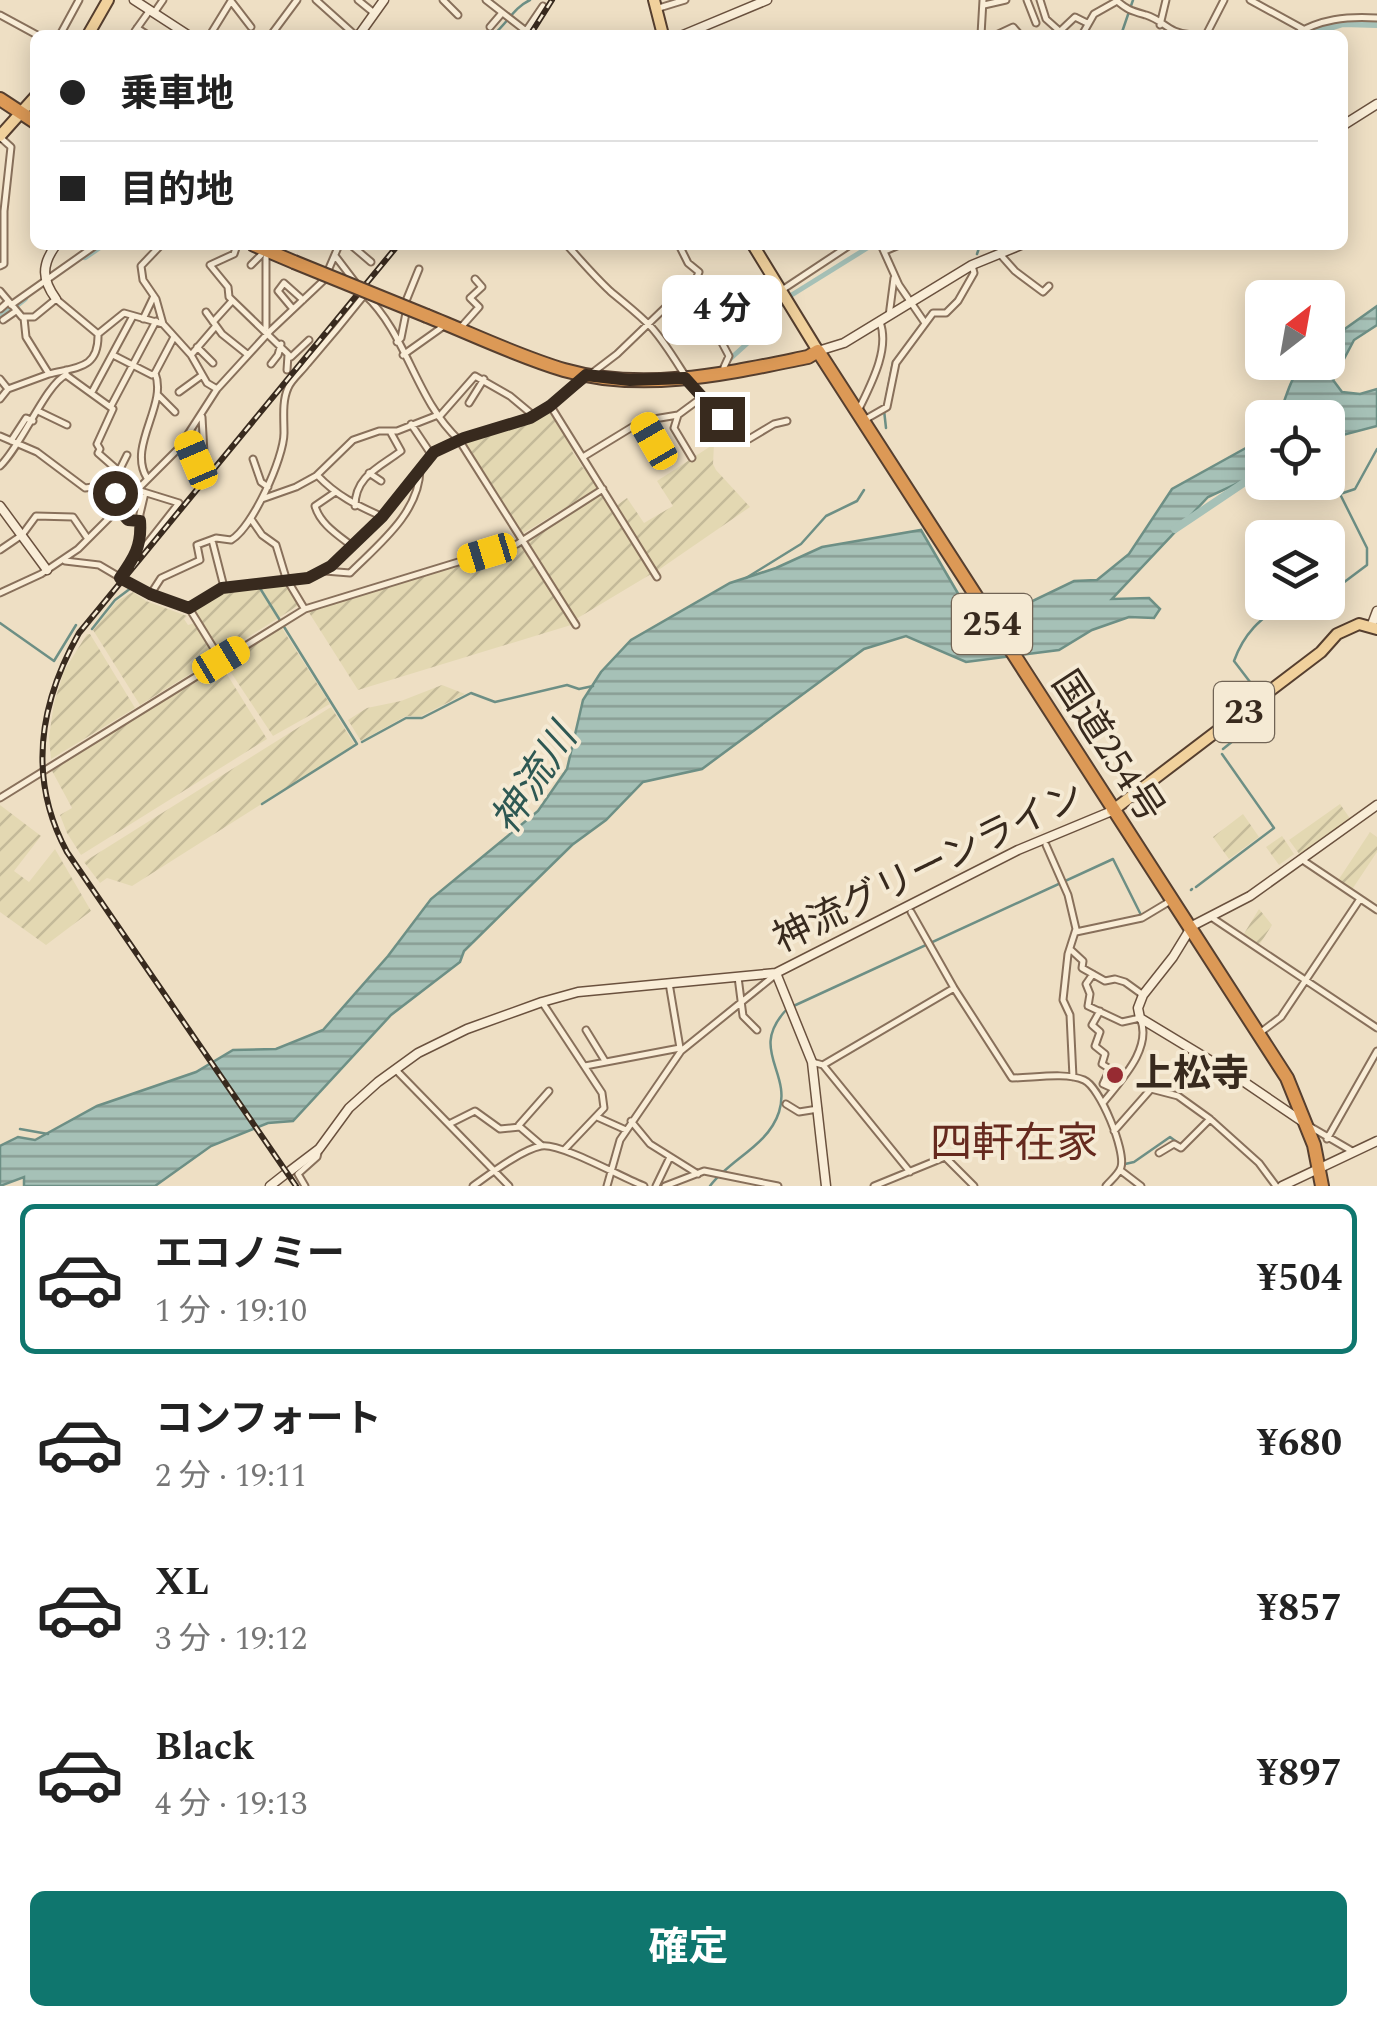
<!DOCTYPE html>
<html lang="ja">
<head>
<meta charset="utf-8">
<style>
	body { margin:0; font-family:Spectral,"Noto Sans JP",serif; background:#f2f2f2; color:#222; height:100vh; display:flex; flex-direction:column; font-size:38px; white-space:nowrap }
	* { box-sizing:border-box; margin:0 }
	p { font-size:32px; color:#767676 }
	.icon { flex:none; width:55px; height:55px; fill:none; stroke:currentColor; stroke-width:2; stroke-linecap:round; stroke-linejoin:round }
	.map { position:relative; height:1186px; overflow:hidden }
	.details { display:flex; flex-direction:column; background:#fff; flex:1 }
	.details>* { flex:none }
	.hud { position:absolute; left:30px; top:30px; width:1318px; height:220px; border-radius:15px; box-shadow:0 5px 25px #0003; display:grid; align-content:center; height:220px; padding:0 30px; background:#fff }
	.needle { width:65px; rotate:31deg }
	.buttons { position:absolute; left:1245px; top:280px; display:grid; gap:20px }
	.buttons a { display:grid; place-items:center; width:100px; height:100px; border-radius:15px; background:#fff; box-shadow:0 5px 25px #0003; font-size:50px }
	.end { position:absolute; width:45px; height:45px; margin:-22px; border:12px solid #382a1e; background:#fff; box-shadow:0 0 0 5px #fff }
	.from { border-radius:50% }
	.bubble { position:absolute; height:70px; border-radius:15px; background:#fff; box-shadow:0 5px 25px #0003; font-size:32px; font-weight:700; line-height:70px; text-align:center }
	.car { position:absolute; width:30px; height:60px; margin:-30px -15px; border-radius:12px; box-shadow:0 0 8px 2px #0007; background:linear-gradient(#f5c518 24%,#345 0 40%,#f5c518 0 76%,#345 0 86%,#f5c518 0) }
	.hud b { display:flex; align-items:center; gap:35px; height:95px; font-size:38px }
	.hud b+b { border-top:2px solid #e0e0e0 }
	.hud i { width:25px; height:25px; background:#222 }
	ul { padding:18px 0 0; list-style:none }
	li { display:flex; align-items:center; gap:30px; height:150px; margin:0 20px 15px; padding:0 10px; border:5px solid transparent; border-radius:15px }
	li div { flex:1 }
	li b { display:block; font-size:38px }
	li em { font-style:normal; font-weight:700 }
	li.active { border-color:#0f766e }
	li>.icon { width:90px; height:90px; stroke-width:1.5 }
	.cta { display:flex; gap:20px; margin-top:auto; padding:20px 30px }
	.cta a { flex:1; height:115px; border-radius:15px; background:#0f766e; color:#fff; font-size:40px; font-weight:700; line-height:115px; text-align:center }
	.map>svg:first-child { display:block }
	.farmland { fill:url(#farmland-furrows) }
	.water { fill:url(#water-rules); stroke:#6d8f85; stroke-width:2.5 }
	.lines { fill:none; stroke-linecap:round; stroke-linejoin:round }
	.stream { stroke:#6d8f85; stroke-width:2.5 }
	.canal { stroke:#a6c1b7; stroke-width:5 }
	.river { stroke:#a6c1b7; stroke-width:8 }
	.street-casing { stroke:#88705b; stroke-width:9 }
	.secondary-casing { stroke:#6a513e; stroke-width:11 }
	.primary-casing { stroke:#563f2f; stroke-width:14 }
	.highway-casing { stroke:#563f2f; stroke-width:16 }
	.street { stroke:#f9edd7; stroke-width:5 }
	.secondary { stroke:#f9edd7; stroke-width:8 }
	.primary { stroke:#f1d19c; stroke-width:10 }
	.highway { stroke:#dc9956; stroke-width:12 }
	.rail-casing { stroke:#382a1e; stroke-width:6 }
	.rail { stroke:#f5ead4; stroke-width:2.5; stroke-dasharray:8; stroke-linecap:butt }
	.highway-bridge-casing { stroke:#563f2f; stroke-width:16; stroke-linecap:butt }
	.highway-bridge { stroke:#dc9956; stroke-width:12 }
	.route { stroke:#382a1e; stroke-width:12 }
	.poi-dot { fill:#972b32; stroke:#f5ead4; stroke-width:4 }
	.labels { text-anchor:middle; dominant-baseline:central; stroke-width:8; stroke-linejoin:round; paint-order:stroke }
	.shield { fill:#f5ead4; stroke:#716455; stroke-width:2.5 }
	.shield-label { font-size:35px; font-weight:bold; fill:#382a1e }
	.street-label { font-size:38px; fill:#382a1e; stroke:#f5ead4 }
	.poi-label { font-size:38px; font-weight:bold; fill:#382a1e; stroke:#f5ead4; text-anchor:start }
	.water-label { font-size:40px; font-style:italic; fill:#2e5853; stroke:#f5ead4 }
	.quarter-label { font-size:42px; fill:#65291e; stroke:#f5ead4 }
</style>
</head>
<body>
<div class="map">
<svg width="1377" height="1186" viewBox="0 0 1377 1186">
	<defs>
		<pattern id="farmland-furrows" width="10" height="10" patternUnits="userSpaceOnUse" patternTransform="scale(2.5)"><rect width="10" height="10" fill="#e3d8b2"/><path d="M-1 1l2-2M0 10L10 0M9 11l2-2" fill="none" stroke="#c4ba99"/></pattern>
		<pattern id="water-rules" width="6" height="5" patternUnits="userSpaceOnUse" patternTransform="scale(2.5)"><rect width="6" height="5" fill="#a6c1b7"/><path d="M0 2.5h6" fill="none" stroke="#889d94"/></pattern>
	</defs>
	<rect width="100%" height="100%" fill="#eedfc4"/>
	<path class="farmland" d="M549,411L575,448L572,451L583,468L586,467L599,487L522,534L465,444L493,432L533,422Z
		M714,444L713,464L716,470L750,507L657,571L616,506L627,498L644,523L673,506L657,481Z
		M601,494L651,574L576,619L525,541Z
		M523,545L571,625L358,690L308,611Z
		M282,580L299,605L221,654L193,611L226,590L249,589Z
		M133,592L146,601L187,616L184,619L188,625L195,623L216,658L140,705L93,630L117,601Z
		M280,625L330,704L273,736L224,662Z
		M87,634H90L135,708L51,759L49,737L54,703L64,671Z
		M220,663L267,739L81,855L67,833L60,815L72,808L51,769Z
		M442,685L465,694L421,716H406L361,741L348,720L367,708L401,701Z
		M331,707L355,745L132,886L107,878L100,883L84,862Z
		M1340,804L1351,820L1300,855L1289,840Z
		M0,805L41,836L14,871L29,882L55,849L91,911L46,945L0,912Z
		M1243,814L1259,837L1229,859L1213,837Z
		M1370,832L1377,837V852L1351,891L1337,882Z
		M1282,836L1294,854L1279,865L1266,847Z
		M1259,909L1272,925L1258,947L1242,937Z"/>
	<path class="water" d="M1377,306V325L1354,340L1333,380L1342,392L1360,394L1377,389V426L1328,439V418L1278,417C1287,397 1289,379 1304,363L1328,362V341Z
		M1262,439V472L1208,497L1112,599L1149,598L1160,609L1154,618L1129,617L1092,630L1059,650L966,662L906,636L864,649L702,769L643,782L606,820L572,845L464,951L460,962L391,1015L293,1121L268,1123L211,1146L155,1186H24V1177L0,1186V1146L18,1137L35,1140L97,1106L196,1072L233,1050L276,1049L323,1030L388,956L431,899L538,811L567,769L583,700L601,672L631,640L730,583L776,568L822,547L921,530L974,621L1006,624L1020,607L1074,581L1097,580L1129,554L1172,489Z"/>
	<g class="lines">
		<path class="stream" d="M493,35C508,23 513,8 530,0
			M1121,35L1133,0
			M977,254L980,245
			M945,310L957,298L970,274
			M885,404L893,362L934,312
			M884,410L886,428
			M746,578L801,544L826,516L857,501L864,490
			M258,585L357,744L262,804
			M1328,589L1343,583L1367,565V548L1340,494L1355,489L1377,449
			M194,609L225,589
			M0,623L54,661L76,625
			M92,629L115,600L131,588L187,611
			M1260,695L1234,661C1244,633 1260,619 1285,602
			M362,742L406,718H422L471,693L495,702L567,685L579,689L593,686
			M1223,749L1269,712L1264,701
			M1196,887L1274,828L1222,754
			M1191,890L1192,889
			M1141,920L1166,907
			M20,1129L48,1134
			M710,1186C730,1159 768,1146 779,1112C792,1071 748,1050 787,1009L1113,859L1141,915
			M1110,1186L1125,1164L1134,1162L1170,1137L1181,1145"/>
		<path class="canal" d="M790,296L872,245
			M730,359L763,329L783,302"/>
		<path class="river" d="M1304,35L1343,23L1377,24
			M85,256L101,245
			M0,317L24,298
			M1175,529L1248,480L1262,463"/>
		<g class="street-casing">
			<path id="street" d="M316,0L355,35
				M358,0L374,13
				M443,0L458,15
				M486,0L526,31L543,6
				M1027,0L1036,23
				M1040,0L1046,19L1064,35
				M1116,0C1127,10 1132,11 1146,15C1165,21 1167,33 1192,35
				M1250,0L1303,29
				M984,5L1006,0
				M659,8L685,0
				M154,13L163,0
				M0,15L37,35
				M1160,25L1166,0
				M490,27L502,13
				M137,28L148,35
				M135,31L150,10
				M60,35L79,0
				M210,35L231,1L251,27
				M271,35L297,0
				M981,35L983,0
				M996,35L1013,27L1020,35
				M1056,35L1075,17L1087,23
				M1082,35L1094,14L1117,1
				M1206,35L1224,0
				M1294,35C1320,19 1347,16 1377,18
				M0,137L11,147L4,211V264L0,266
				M161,245L141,266L143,280L156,299L163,324L191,355L207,383L217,389
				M237,245L234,254L210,265L228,287L229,297L291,357L309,340
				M351,245L371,262
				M567,245C581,261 595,277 610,291C624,303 639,314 652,328C683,363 701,419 749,439L774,424L787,421
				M881,245L899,285L925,323
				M885,251L899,245
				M999,253L1015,271L1043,292L1049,286
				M336,257L355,282
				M251,265L261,255
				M782,290L850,245
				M0,291L22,317H34L56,299L98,334L124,313L163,324
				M365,295C407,334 415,399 459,440L576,625
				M406,301L419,269
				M11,305L96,245
				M758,305L779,289
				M0,309L8,302
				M293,309L278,291L284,283L303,300
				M206,312L222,334L247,354
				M889,316L894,278
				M24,318L26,337L49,374C77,367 99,369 98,334
				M143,319L154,296
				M3,320L16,311
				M213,322L232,301
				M463,325L479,307L470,298L482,287L475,279
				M266,328V257
				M720,339L729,356L724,367
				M397,342L401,338L407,308
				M197,347L213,363
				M113,355L152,375L155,373
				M191,355L215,327
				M403,355L441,328
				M271,364L278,355L281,344
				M66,370V375L113,409L97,444L100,449L98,453L139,489
				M287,370L288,355
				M0,379L8,389
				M92,392L133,316
				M179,392L201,376
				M158,395L175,412
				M0,399L8,389L49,374
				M469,403L484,379
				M550,405L657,577
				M111,406L156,321
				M859,409C871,384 890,349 880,322
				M40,412L67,425
				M678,415L674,428L692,458
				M202,417L205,472
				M439,417L475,376L510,396L534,416
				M866,419L887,407L896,363L933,313H946L958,301L974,273L972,265
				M642,421L655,443
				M411,424L431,454
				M0,436L37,452L85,488L101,486L129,498
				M187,439L196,460L205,457
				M11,441L26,418L33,421
				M583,457L642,421L678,415L701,398
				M253,459L261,482L268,487
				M0,466C22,445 46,384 66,375
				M118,473L127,455
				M369,473L381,481
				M317,475C337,496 356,505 383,517
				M147,478C127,446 168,405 155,373L174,337
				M334,493L315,506C320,524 338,535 352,546
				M262,499L296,487L316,476L353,440L379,431H397L438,415
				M355,506C355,476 380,467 401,451L391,433
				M118,509L128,520L139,521
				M251,519L262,535L276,545L286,578L304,608
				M212,540L224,587
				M139,549L140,514L145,493
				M0,550L22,535L36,516L73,517L88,539
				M65,561L99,565L150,595L189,608L221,660
				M325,571L350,573C379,544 419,513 420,470
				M120,578L179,503L137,490
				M0,593L41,574L78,549L179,448L217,389L270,331L324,280L339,245
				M150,595L161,578L200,560L197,545L216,538L231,540C252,528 284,458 284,433C284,418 282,401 288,388C291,380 302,371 307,364C327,341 347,317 366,293
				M189,608L222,588L308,577L331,566L383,517L434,451L464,438L530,417L550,405L617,354L697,277L699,272L688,263L679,245
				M0,798L305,609L517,544L603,489
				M1046,845L1068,895L1076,929L1068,954L1063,1000L1070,1015L1073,1077
				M1301,859L1377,910
				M911,912L954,988L1012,1078C1033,1078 1065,1072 1084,1080C1100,1087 1126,1151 1121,1167C1119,1174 1111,1180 1106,1186
				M1211,917L1377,1028
				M1076,932L1142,918L1167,903
				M1070,949L1083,961L1082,968L1105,981L1115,979L1125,982L1143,995
				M1093,974L1086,984L1090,994L1088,1006L1122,1022L1140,1018C1153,1048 1121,1080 1103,1103
				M738,977L743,1016L757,1030
				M669,983L680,1048
				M542,1002L602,1093L604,1108L565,1149
				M1100,1011L1092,1025L1100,1032L1095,1046L1105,1054L1102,1064L1110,1069L1103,1084L1114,1089
				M586,1030L605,1061
				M1261,1032L1281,1017L1360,899
				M812,1062L823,1065L910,1172
				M823,1065L954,988
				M585,1066L680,1048
				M395,1069L509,1186
				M786,1104L799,1112L818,1109
				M597,1117L626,1130
				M631,1121L650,1144L698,1174
				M449,1124L475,1111L500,1129L520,1127L541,1145
				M519,1125L549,1091
				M1309,1126L1352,1151
				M1114,1131L1151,1089L1178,1096L1210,1119L1259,1163L1276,1186
				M1327,1139L1377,1051
				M1159,1153L1174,1144L1181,1148L1210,1119
				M1120,1170L1141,1186
				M305,1186L298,1174L317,1157L319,1149
				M473,1186C490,1174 521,1150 541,1146C559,1142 623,1178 644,1186
				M607,1186L620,1140L681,1051L775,975
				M656,1186L670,1157
				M665,1186L704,1171L778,1186
				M874,1186L945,1157L974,1186"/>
		</g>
		<g class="secondary-casing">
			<path id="secondary" d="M134,0L188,35
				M359,35L384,0
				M683,35L767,0
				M1342,126L1377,104
				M56,299C42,280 41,265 56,245
				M818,351L844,343L972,265L1021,245
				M0,506L47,570
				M1371,627L1377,611
				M776,973L812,1062L826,1186
				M1303,1122L1231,1073L1140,1018L1138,1008L1143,995L1173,957L1192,926L1250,896L1377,805
				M290,1171L319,1149L349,1108L378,1082L418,1053L467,1029L542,1002L578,992L776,973L1018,850L1112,811
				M270,1186L284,1175
				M1282,1186L1377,1141"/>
		</g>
		<g class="primary-casing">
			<path id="primary" d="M654,0L663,35
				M88,35L108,0
				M0,136L35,97
				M753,245L818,351
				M1112,811L1321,652L1337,634L1359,624L1377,629"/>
		</g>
		<g class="highway-casing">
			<path id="highway" d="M0,99L35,122
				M254,245L294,262
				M427,316C472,334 517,356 564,370C644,393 729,373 808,357L818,351
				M818,351L1287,1078L1314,1145L1322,1186"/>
		</g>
		<use href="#street" class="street"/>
		<use href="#secondary" class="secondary"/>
		<use href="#primary" class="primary"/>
		<use href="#highway" class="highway"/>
		<g class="rail-casing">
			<path id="rail" d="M530,35L552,0
				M296,1186L67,852C27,778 39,704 79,633L398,245"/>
		</g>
		<use href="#rail" class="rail"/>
		<g class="highway-bridge-casing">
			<path id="highway-bridge" d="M294,262L427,316"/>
		</g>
		<use href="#highway-bridge" class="highway-bridge"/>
	</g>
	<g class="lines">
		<path class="route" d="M115,493L122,492L130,498L118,509L128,520L140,521C142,546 134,558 120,578L150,594L189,608L222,588L308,578L331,566L382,517L434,452L464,438L530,418L550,406L586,375L630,380L685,378L722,419"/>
	</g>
	<circle class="poi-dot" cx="1115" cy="1075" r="10"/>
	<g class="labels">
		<g class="shield">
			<rect x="952" y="594" width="80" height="60" rx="8"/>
			<rect x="1214" y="682" width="60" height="60" rx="8"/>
		</g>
		<g class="shield-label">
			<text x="992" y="624">254</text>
			<text x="1244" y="712">23</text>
		</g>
		<g class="street-label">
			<text transform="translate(1107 747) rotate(57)">国道254号</text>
			<text transform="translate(929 868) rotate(-26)">神流グリーンライン</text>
		</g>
		<g class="poi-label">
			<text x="1135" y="1075">上松寺</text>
		</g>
		<g class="water-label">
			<text transform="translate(535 780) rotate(-57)">神流川</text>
		</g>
		<g class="quarter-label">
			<text x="1014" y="1144">四軒在家</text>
		</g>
	</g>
</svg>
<div class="buttons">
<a><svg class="needle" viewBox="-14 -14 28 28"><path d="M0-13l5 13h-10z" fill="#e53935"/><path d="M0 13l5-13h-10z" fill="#767676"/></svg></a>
<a><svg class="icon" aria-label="locate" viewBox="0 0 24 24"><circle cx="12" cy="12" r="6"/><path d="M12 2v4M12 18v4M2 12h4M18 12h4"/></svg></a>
<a><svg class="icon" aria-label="layers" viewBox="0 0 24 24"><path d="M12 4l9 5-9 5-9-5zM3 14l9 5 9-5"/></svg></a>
</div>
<i class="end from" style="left:115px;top:493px"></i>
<i class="end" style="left:722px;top:419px"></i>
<div class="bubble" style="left:662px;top:275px;width:120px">4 分</div>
<i class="car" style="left:654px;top:441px;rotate:330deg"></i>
<i class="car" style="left:196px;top:460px;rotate:337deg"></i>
<i class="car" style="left:487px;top:553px;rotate:253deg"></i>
<i class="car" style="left:221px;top:660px;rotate:59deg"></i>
<div class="hud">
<b><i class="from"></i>乗車地</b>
<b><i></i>目的地</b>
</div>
</div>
<section class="details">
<ul>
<li class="active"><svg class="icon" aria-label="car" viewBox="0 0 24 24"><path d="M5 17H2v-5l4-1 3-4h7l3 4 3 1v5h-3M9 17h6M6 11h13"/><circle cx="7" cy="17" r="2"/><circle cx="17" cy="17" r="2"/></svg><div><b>エコノミー</b><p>1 分 · 19:10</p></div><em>¥504</em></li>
<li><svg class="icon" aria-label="car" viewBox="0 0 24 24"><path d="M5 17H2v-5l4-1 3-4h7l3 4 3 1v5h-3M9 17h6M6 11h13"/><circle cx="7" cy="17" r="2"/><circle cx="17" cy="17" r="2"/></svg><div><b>コンフォート</b><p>2 分 · 19:11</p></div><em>¥680</em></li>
<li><svg class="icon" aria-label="car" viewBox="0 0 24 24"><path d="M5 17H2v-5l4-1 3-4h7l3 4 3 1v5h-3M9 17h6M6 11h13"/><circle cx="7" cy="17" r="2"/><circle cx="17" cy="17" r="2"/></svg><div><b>XL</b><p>3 分 · 19:12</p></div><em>¥857</em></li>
<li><svg class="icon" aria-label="car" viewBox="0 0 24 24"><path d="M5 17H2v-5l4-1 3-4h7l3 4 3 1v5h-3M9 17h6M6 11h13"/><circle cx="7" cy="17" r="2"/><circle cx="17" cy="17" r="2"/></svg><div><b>Black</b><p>4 分 · 19:13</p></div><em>¥897</em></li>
</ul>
<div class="cta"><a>確定</a></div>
</section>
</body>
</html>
